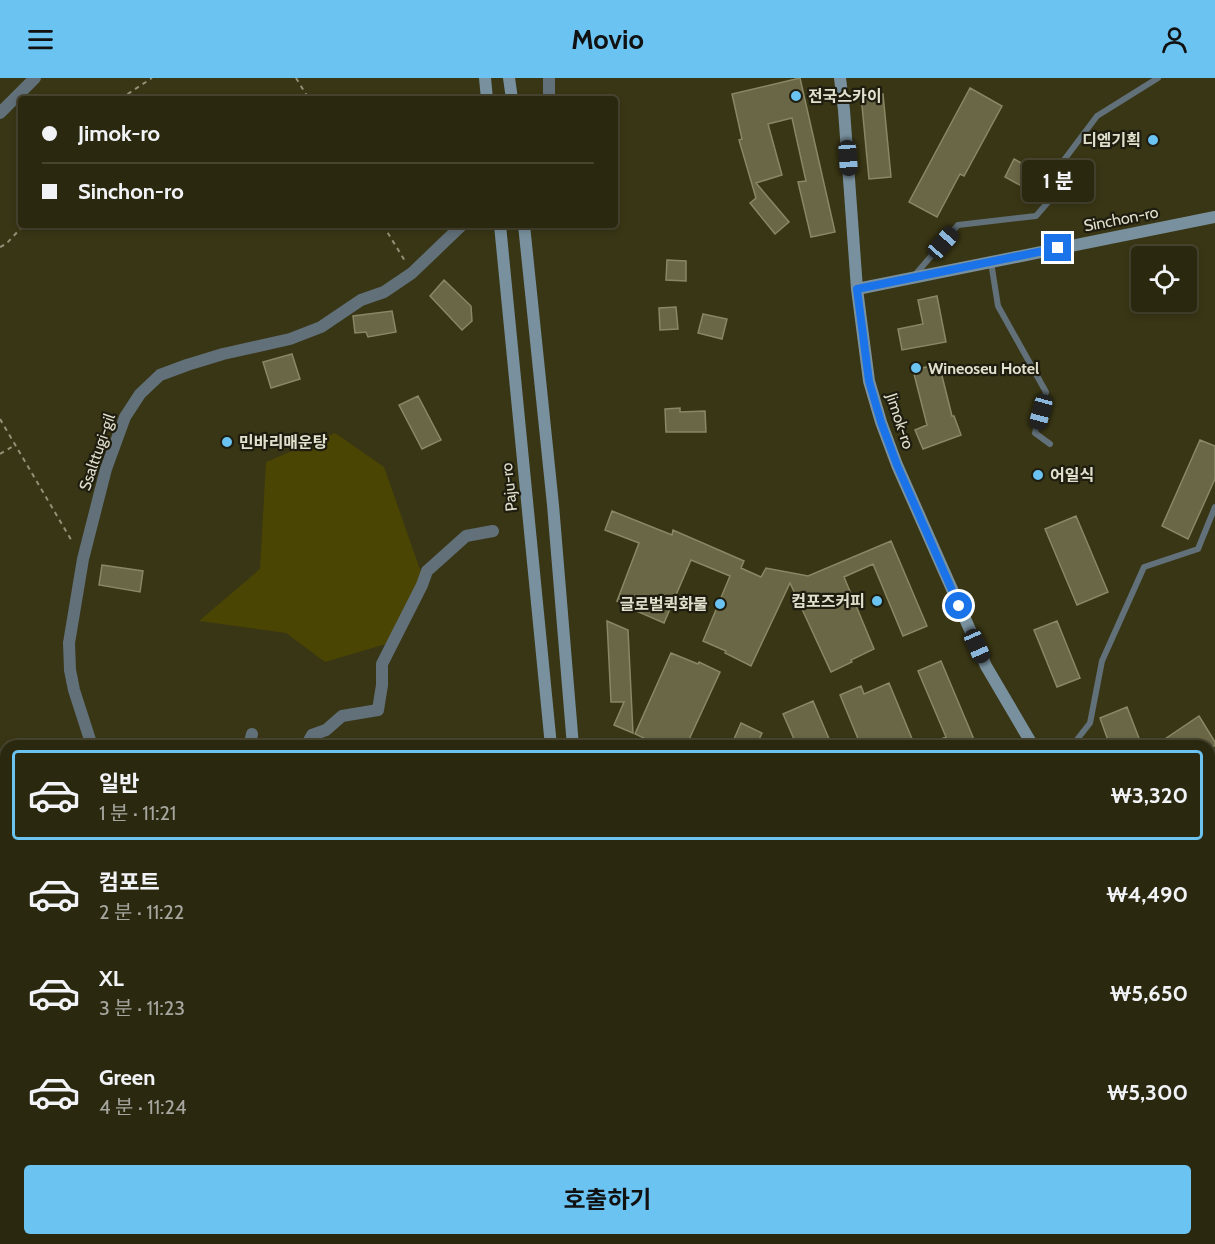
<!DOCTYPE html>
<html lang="ko">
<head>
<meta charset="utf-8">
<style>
	body { margin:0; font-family:Cabin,"Noto Sans KR",sans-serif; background:#37341e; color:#f1f3f6; height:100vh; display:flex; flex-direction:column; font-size:22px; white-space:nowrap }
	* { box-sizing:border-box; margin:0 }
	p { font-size:20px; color:#a6a69f }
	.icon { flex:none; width:33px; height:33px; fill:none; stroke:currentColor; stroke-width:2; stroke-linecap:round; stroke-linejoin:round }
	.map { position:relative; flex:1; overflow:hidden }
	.side { position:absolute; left:0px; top:662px; width:1215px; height:506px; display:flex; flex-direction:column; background:#2b2810; border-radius:18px 18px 0 0; box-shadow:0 3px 9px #0003,0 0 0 2px #474430 }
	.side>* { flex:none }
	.banner { position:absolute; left:18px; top:18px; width:600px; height:132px; border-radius:6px; box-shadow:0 3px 9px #0003,0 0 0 2px #474430; display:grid; align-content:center; height:132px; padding:0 24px; background:#2b2810 }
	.fabs { position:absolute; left:1131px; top:168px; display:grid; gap:12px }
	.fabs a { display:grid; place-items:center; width:66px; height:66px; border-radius:6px; background:#2b2810; box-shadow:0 3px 9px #0003,0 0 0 2px #474430; font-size:30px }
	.end { position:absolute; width:27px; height:27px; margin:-14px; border:8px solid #1a73e8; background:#fff; box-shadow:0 0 0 3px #fff }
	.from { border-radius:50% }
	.bubble { position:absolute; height:42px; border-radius:6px; background:#2b2810; box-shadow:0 3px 9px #0003,0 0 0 2px #474430; font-size:20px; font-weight:700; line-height:42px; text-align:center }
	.car { position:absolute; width:18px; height:36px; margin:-18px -9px; border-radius:8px; box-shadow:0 0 4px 2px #0007; background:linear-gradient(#222 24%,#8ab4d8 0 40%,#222 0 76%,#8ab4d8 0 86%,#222 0) }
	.banner b { display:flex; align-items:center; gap:21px; height:57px; font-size:22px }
	.banner b+b { border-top:2px solid #474430 }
	.banner i { width:15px; height:15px; background:#f1f3f6 }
	ul { padding:10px 0 0; list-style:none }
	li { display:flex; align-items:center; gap:18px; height:90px; margin:0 12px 9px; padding:0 12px; border:3px solid transparent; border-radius:6px }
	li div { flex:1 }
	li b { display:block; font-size:22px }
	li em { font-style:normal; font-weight:700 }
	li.selected { border-color:#6ac3f1 }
	li>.icon { width:54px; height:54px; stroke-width:1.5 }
	.button { display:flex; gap:12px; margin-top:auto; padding:12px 24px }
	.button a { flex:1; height:69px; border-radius:6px; background:#6ac3f1; color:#111; font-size:24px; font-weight:700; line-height:69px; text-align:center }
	header { display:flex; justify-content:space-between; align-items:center; height:78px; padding:0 24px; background:#6ac3f1; color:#111; font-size:27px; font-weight:700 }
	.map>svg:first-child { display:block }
	.green { fill:#4b4503 }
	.building { fill:#696745; stroke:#898764; stroke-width:1.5 }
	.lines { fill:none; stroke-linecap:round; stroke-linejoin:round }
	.path { stroke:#929076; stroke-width:2; stroke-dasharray:4.5 4.5; stroke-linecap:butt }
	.lane { stroke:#617079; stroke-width:6 }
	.street { stroke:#617079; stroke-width:12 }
	.secondary { stroke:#79919f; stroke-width:12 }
	.route { stroke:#1a73e8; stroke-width:8 }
	.poi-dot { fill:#6ac3f1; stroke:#1e1d0f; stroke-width:2 }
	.labels { text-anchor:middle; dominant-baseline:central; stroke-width:4.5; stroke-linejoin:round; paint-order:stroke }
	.poi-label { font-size:16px; font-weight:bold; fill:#e1e0cd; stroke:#1e1d0f; text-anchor:start }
	.street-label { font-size:16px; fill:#e1e0cd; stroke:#1e1d0f }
</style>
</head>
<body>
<header><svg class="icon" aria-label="menu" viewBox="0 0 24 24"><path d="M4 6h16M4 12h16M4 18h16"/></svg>Movio<svg class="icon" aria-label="person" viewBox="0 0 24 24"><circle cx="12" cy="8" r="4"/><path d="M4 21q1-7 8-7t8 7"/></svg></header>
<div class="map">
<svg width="1215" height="1166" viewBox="0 0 1215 1166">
	<rect width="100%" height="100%" fill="#393615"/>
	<path class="green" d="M335,355L384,389L422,497L386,566L325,584L286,555L199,543L260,491L266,384Z"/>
	<path class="building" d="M800,0L835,154L811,159L798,104L806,103L792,40L768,46L782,97L756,105L789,144L775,156L750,125L756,120L739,62L742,61L732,16Z
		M970,10L1002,28L964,98L960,96L937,139L909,124Z
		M883,16L891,99L869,101L861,17Z
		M1014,81L1048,99L1038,117L1005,99Z
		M667,182L686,183V203L666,202Z
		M444,202L471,228L472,243L462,252L430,218Z
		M937,218L946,264L902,272L898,251L923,246L918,222Z
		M676,229L678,251L660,252L659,230Z
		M392,233L396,254L368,259L366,254L355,255L353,238Z
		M703,236L727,241L722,261L698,255Z
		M292,276L300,301L271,310L263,284Z
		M939,286L952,338H954L961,357L923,371L915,352L927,347L913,292Z
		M418,318L441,362L422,371L399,327Z
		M680,330V334L705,333L706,354H666L665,331Z
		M1200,362L1215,368V401L1188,461L1162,448Z
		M612,433L672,457L673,452L744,483L741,490L761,499L766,490L808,498L891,463L927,548L903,558L873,486L844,499L874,571L851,582L852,584L831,594L790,505L751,588L725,575L726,573L703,563L730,498L691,482L664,545L634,532L635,530L617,523L639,465L605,452Z
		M1076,438L1108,514L1077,527L1045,451Z
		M102,487L143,493L140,514L99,507Z
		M607,543L628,552L633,655L614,647L624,624H611Z
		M1057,543L1080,600L1057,609L1034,552Z
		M671,575L698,586L699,584L720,594L686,668H661L635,656Z
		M941,583L975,664L967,668H925L946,659L918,593Z
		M889,605L915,668H861L840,617L861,608L864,616Z
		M813,623L832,668H797L783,636Z
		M1127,629L1142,668H1110L1100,640Z
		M1199,638L1215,664V668H1169L1165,661Z
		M741,645L762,655L756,668H731Z"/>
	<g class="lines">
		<path class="path" d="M296,0L309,21
			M120,21L152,0
			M383,147L405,183
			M0,169L6,166L24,147
			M0,341L73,465
			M0,376L15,367"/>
		<path class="lane" d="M991,184L998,228L1046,314L1035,355L1050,366
			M914,198L958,147L1036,138L1049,123L1064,82L1097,38L1158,0
			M1072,668L1090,645L1102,583L1144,489L1198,471L1215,429
			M1209,784L1215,778"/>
		<path class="street" d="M549,0V21
			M0,35L35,0
			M92,668L74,612L70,592L69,565L83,481L106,391L125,339L140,316L160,297L187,287L223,276L290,261L321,249L361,222L384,214L412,195L462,147
			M249,668L252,656
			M306,668L312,657L326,652L342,638L378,632L382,607V586L422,507L427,493L466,458L493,453
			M3,874L6,850
			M0,942L6,940
			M0,1100H6
			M1209,1131L1215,1135
			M1209,1156L1215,1151
			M401,1161L405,1166
			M198,1166V1161
			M772,1166L781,1161"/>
		<path class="secondary" d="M485,0L487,21
			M509,0L512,21
			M840,0L844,32L857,211L869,303L881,344L897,387L986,588L1033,668
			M500,147L551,668
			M524,147L553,427L573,668
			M857,211L1215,139
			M1209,898L1215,900
			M601,1161L602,1166
			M625,1161L626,1166
			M649,1161L651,1166
			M568,1166L571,1161"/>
	</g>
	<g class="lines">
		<path class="route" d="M959,528L897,387L881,344L869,303L857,211L1058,170"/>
	</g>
	<g class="poi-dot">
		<circle cx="796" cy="18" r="6"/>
		<circle cx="1153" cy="62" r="6"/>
		<circle cx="916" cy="290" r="6"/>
		<circle cx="227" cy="364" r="6"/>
		<circle cx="1038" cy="397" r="6"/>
		<circle cx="877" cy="523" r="6"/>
		<circle cx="720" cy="526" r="6"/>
	</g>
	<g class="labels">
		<g class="poi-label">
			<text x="808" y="18">전국스카이</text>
			<text x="1141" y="62" text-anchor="end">디엠기획</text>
			<text x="928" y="290">Wineoseu Hotel</text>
			<text x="239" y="364">민바리매운탕</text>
			<text x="1050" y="397">어일식</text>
			<text x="865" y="523" text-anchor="end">컴포즈커피</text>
			<text x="708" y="526" text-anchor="end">글로벌퀵화물</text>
		</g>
		<g class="street-label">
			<text transform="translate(1121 141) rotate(-11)">Sinchon-ro</text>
			<text transform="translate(900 343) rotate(72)">Jimok-ro</text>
			<text transform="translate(97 374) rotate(-71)">Ssalttugi-gil</text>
			<text transform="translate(509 409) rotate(-96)">Paju-ro</text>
		</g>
	</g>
</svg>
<div class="fabs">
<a><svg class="icon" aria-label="locate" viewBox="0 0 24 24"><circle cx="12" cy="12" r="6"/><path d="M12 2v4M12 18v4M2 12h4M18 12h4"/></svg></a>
</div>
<i class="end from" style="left:959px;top:528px"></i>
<i class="end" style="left:1058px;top:170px"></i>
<div class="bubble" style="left:1022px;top:82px;width:72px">1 분</div>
<i class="car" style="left:848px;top:80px;rotate:176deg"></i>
<i class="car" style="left:943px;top:165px;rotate:41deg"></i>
<i class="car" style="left:1041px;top:334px;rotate:195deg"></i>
<i class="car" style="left:977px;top:568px;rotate:156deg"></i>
<div class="banner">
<b><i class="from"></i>Jimok-ro</b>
<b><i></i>Sinchon-ro</b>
</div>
<section class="side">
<ul>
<li class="selected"><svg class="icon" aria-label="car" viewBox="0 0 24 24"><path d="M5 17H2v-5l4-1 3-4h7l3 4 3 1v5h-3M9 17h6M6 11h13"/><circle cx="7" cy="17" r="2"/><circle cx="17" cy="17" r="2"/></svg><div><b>일반</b><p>1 분 · 11:21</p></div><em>₩3,320</em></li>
<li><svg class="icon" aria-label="car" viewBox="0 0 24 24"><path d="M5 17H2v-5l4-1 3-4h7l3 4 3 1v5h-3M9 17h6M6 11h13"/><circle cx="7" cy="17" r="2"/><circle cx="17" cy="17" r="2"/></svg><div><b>컴포트</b><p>2 분 · 11:22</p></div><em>₩4,490</em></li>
<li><svg class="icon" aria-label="car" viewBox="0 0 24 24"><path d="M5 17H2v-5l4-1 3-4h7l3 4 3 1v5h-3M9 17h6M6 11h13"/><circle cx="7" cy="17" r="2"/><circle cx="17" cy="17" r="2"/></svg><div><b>XL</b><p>3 분 · 11:23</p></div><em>₩5,650</em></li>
<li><svg class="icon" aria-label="car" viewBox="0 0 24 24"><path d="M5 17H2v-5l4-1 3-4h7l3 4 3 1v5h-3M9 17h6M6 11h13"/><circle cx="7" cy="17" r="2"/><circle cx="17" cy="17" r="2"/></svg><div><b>Green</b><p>4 분 · 11:24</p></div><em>₩5,300</em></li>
</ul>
<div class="button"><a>호출하기</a></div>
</section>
</div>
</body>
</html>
